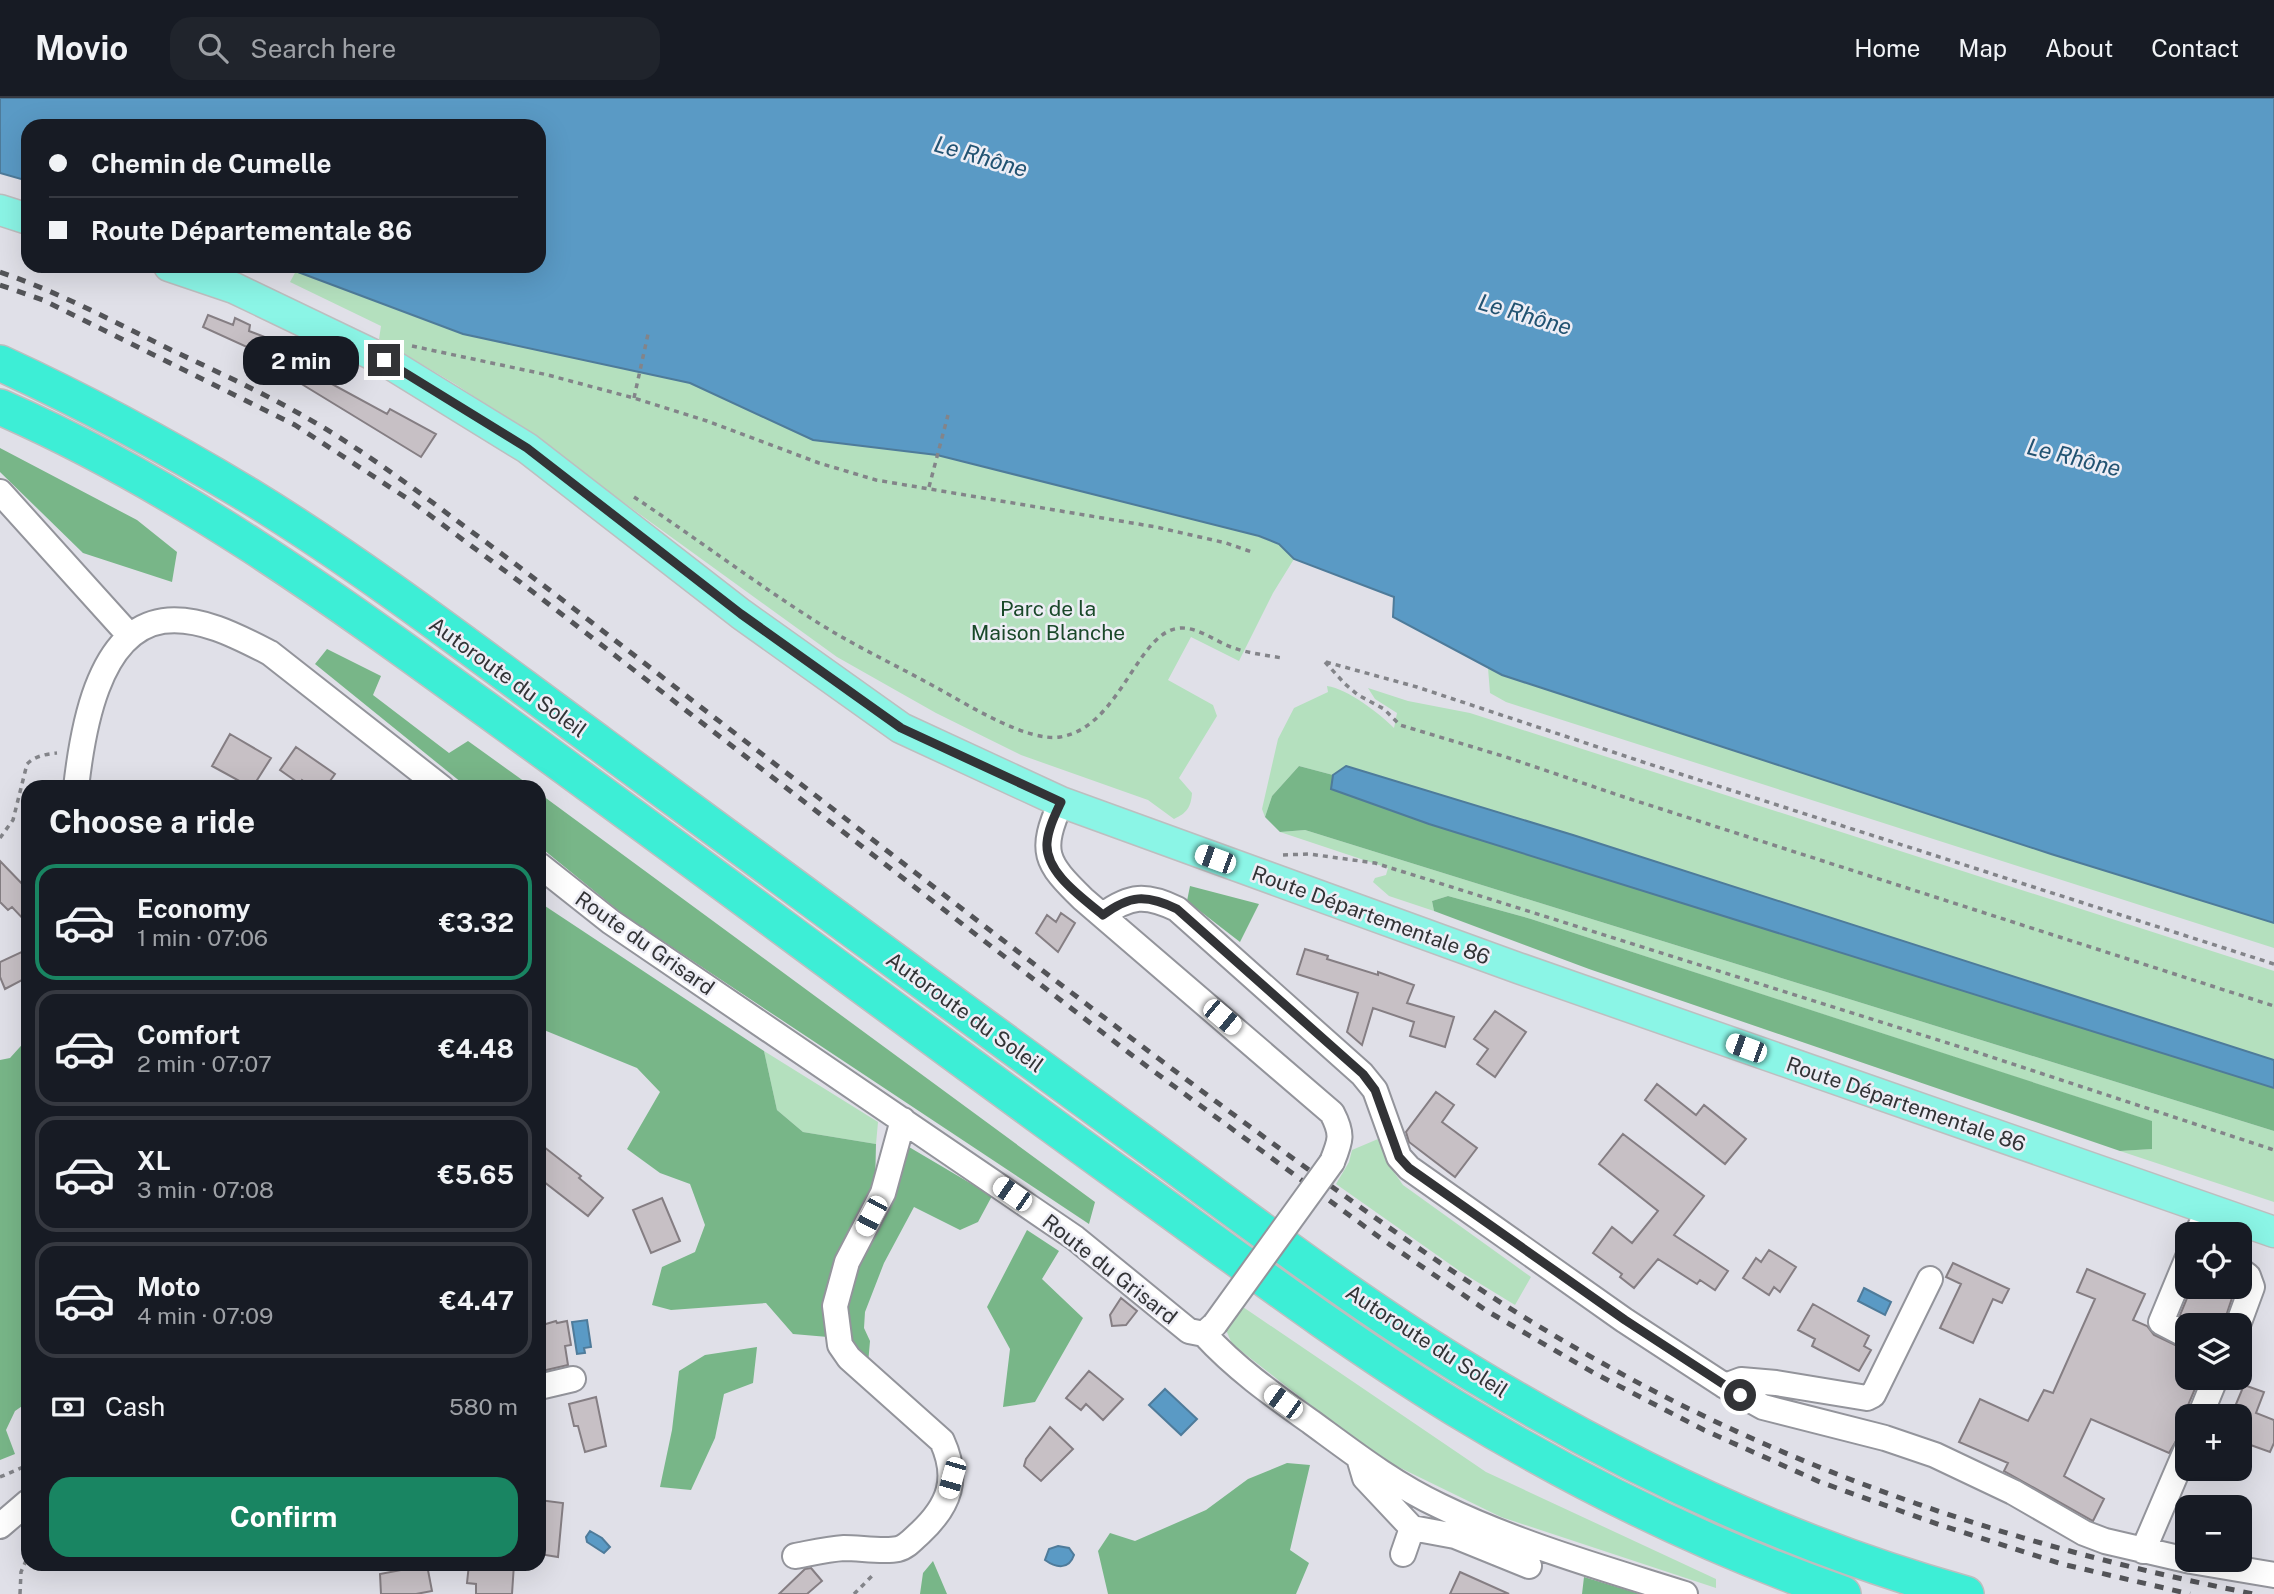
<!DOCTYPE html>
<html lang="en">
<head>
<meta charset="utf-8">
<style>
	body { margin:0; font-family:"Public Sans",sans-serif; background:#20242c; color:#f1f3f6; height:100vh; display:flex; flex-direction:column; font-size:26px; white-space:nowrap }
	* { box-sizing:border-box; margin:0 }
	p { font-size:23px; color:#9ea1a6 }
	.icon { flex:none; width:38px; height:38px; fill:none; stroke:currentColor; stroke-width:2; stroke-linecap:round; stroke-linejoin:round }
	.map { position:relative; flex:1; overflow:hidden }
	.side { position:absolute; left:21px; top:682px; width:525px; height:791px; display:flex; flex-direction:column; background:#171b24; border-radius:21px; box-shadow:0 7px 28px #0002 }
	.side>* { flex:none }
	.hud { position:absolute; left:21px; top:21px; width:525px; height:154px; border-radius:21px; box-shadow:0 7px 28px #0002; display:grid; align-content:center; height:154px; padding:0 28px; background:#171b24 }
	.buttons { position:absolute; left:2175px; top:1124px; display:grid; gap:14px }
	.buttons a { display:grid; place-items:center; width:77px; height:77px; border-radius:14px; background:#171b24; box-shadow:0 7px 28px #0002; font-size:35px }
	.end { position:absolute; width:32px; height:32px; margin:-16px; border:9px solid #323336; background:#fff; box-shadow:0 0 0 4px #fff }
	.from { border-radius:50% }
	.bubble { position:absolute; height:49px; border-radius:21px; background:#171b24; box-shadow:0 7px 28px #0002; font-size:23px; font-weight:700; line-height:49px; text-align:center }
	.car { position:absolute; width:21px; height:42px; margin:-21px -10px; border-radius:9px; box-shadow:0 0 5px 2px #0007; background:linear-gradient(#fff 24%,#345 0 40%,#fff 0 76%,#345 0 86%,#fff 0) }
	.hud b { display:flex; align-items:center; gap:24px; height:66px; font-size:26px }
	.hud b+b { border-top:2px solid #363941 }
	.hud i { width:18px; height:18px; background:#f1f3f6 }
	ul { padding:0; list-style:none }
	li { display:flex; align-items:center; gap:21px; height:116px; margin:0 14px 10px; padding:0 14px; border:4px solid #363941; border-radius:21px }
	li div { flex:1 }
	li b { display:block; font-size:26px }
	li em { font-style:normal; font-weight:700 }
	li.current { border-color:#198562 }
	li>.icon { width:63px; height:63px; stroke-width:1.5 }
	h2 { padding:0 28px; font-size:32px; line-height:84px }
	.pay { display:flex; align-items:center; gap:18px; height:77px; padding:0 28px; font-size:26px }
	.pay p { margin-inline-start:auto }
	.cta { display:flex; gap:14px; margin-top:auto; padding:14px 28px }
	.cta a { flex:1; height:80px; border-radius:21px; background:#198562; color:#fff; font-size:28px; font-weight:700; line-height:80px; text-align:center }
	header { display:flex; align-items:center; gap:42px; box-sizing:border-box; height:98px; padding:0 35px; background:#171b24; border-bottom:2px solid #363941 }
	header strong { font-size:33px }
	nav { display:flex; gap:38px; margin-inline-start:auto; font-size:24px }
	.search { width:490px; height:63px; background:#20242c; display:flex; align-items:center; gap:18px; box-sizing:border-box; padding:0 24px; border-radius:21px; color:#9ea1a6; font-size:26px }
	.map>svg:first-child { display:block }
	.green { fill:#b4e0be }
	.forest { fill:#78b688 }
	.water { fill:#5a9ac5; stroke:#4e7b9a; stroke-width:2 }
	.building { fill:#c7c0c5; stroke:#857e83; stroke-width:2 }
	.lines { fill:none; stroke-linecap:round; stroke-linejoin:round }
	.minor-casing { stroke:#93949b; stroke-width:28 }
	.major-casing { stroke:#bdbebf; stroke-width:33 }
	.highway-casing { stroke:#bdbebf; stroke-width:38 }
	.path { stroke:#838489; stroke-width:3.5; stroke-dasharray:5 5; stroke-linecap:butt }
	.minor { stroke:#fff; stroke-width:24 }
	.major { stroke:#8bf5e6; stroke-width:30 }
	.highway { stroke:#3deed6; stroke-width:35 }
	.rail { stroke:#535458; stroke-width:5; stroke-dasharray:9 9; stroke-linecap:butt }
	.minor-bridge-casing { stroke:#93949b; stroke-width:28; stroke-linecap:butt }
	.minor-bridge { stroke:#fff; stroke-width:24 }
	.route { stroke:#323336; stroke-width:9 }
	.labels { text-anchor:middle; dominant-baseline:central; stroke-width:5; stroke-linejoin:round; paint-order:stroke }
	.park-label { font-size:21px; fill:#194829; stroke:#ededf5 }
	.street-label { font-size:21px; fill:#323336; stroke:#ededf5 }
	.water-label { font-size:23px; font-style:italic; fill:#225372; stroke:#ededf5 }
</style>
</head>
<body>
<header>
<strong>Movio</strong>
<div class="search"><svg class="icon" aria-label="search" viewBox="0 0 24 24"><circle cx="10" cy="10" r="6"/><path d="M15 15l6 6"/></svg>Search here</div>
<nav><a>Home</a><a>Map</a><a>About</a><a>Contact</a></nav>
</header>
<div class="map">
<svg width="2274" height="1496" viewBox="0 0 2274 1496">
	<rect width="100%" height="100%" fill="#e0e0e8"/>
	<path class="green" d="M296,173L463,236L690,285L813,342L937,357L1237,431L1279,446L1294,461L1273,495L1239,563L1191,539L1168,582L1213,607L1217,618L1179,680L1192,695C1191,709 1187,715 1174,721L1148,702L1021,657L936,615L837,559L511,323L455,286L379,241L381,228L290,184Z
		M1488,570L1502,577L2051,756L2274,825V850L1506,604L1490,595Z
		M1327,588C1348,591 1379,615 1394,630L1397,615L1375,601L1368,590L1408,603L1470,615L2274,873V962L1573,737L1346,668L1333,677L1299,668L1272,698L1265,719L1262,711L1278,641L1294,610L1328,594Z
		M1305,732L2274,1033V1104L2120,1053L2151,1051V1023L1531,821L1448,798L1432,803L1434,813L1389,798L1373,784L1375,780L1386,777L1388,770L1280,734Z
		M764,953L878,1024L876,1046L803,1034L777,1012Z
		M1378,1041L1391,1070L1403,1087L1531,1179L1515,1207L1461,1174L1336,1086L1349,1064L1352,1052Z
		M1243,1209L1486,1374L1716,1481V1490L1501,1419L1378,1359L1232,1246L1226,1232Z"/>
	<path class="forest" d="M0,350L137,422L177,454L172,484L83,455L0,374Z
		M327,551L381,578L373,597L449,655L468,643L532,689H467L315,566Z
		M1299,668L1333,677L1331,691L2274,990V1033L1305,732L1280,734L1265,719L1272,698Z
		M539,695L1095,1104L1089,1126L625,818L539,748Z
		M1190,788L1259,806L1240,844L1187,803Z
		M1448,798L1531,821L2152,1023V1051L2120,1053L1589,871L1434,813L1432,803Z
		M539,804L764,953L777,1012L803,1034L876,1046L875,1089L828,1239L793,1236L766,1205L671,1212L652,1207L662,1169L695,1154L705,1127L690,1086L660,1075L627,1051L660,994L637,970L539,930Z
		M28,940V1304L15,1313L6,1332L15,1356L0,1362V962L10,960Z
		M909,1049L992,1098L978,1124L960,1132L914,1109L884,1165L865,1214L864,1230L870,1243L868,1266L850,1249L844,1200L861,1153L887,1107Z
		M1027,1132L1059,1153L1042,1181L1083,1220L1035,1304L1003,1309L1010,1251L987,1209Z
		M757,1249L753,1285L724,1296L715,1340L691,1392L660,1389L672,1332L679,1273L705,1257Z
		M1287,1365L1310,1367L1290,1452L1309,1465L1296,1496H1108L1098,1453L1110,1435L1135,1443L1206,1412L1248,1381Z
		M933,1463L947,1496H920L923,1475Z
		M1584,1479L1640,1496H1582Z"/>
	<path class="water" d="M0,0H2274V825L2051,756L1502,577L1393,519L1394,499L1294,461L1279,446L1259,438L937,357L813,342L690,285L463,236L282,168H539V28H28V83L0,75Z
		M1346,668L1573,737L2274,962V990L1429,726L1331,691L1333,677Z
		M1864,1190L1891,1204L1885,1217L1858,1203Z
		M587,1222L591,1249L584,1250L585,1255L577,1256L572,1224Z
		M1165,1291L1197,1321L1181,1337L1149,1307Z
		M590,1433L602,1440L610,1449L604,1455L587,1444L586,1439Z
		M1058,1448L1069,1450L1074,1457C1069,1472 1056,1470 1045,1462L1049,1451Z"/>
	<path class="building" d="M208,217L233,227L235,220L250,227L249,233L265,239L260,255L203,229Z
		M284,260L387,316L390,311L436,336L421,359L277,271Z
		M230,636L271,660L252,690L212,668Z
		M296,649L335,676L325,690H312L302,682L300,686L280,672Z
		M0,763L28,792V826L12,809L8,812L0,804Z
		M1061,815L1075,825L1058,854L1036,835L1047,817L1056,824Z
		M28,851V879L5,891L0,879V864Z
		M1305,851L1328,858L1327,861L1378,877V874L1414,887L1407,905L1454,919L1445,949L1410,938L1414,924L1373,910L1362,947L1347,934L1358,895L1297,876Z
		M1495,913L1526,934L1495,979L1477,966L1488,951L1474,941Z
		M1657,986L1696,1017L1704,1007L1746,1041L1725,1066L1645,1002Z
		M1436,994L1454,1007L1442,1024L1477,1050L1455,1079L1409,1044L1406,1034Z
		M1623,1036L1704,1098L1674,1137L1728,1173L1715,1192L1700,1182L1697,1186L1658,1161L1634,1190L1620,1179L1622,1176L1593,1155L1612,1129L1632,1145L1658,1113L1599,1066Z
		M539,1045L581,1078L579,1080L603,1100L588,1118L539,1080Z
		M662,1100L680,1143L651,1155L633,1112Z
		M1769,1152L1796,1169L1780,1194L1774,1189L1769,1197L1743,1180L1756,1160L1761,1164Z
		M1953,1165L2009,1191L2002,1205L1993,1201L1973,1245L1940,1230L1961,1186L1946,1179Z
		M2087,1171L2145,1196L2133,1222L2147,1228L2154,1237L2188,1253V1279H2200L2186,1312L2187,1324L2169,1355L2091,1321L2064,1378L2104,1401L2093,1423L2004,1373L2008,1365L1959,1344L1980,1301L2028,1323L2044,1292L2053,1295L2095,1201L2077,1194Z
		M2192,1188H2236L2223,1227H2197L2180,1217Z
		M1121,1200L1137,1213L1126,1227L1112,1228L1110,1217Z
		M1813,1206L1869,1238L1864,1248L1871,1252L1859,1273L1812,1248L1815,1241L1798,1232Z
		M556,1223L557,1225L567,1223L571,1247L565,1248L568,1267L542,1273L539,1259V1228Z
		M1089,1273L1123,1301L1103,1322L1086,1306L1081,1312L1066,1300Z
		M2244,1287L2264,1294L2256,1315L2274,1322V1345L2270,1354L2245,1345L2240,1353V1318H2231Z
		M596,1299L606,1348L585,1354L578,1328H574L569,1306Z
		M1050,1329L1073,1351L1041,1383L1024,1368L1026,1361Z
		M539,1402L563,1405L558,1459L539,1456Z
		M469,1466H514L512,1496H476V1486L467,1485Z
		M427,1467L432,1493L416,1496H381L380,1476Z
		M811,1470L822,1483L807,1496H779L805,1471Z
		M1460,1474L1509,1496H1450Z"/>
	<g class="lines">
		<g class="minor-casing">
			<path id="minor" d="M0,394L130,538
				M76,690C82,636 97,533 163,523C200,518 239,539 270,555L442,690
				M1061,704C1039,754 1045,764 1083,801L1332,1015C1343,1036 1341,1042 1332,1064
				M539,767L611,824L1075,1140L1189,1233L1204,1236L1215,1226
				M1103,817C1130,797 1146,796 1177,811L1362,976L1375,992L1399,1059L1409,1070L1624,1222L1725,1288L1763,1309L1885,1340L1935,1357L2013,1394L2084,1435L2105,1443L2191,1463L2274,1477
				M2197,1136L2208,1111
				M2188,1159L2161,1224L2188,1238
				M2238,1227L2252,1189L2248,1178L2240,1172
				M1204,1236C1236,1271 1273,1297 1311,1324C1352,1354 1393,1386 1440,1408C1518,1446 1603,1470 1685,1496
				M1725,1288L1741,1282L1776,1285L1867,1300L1873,1297L1930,1181
				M539,1289L573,1281
				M2200,1318L2216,1279
				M1360,1363L1365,1380L1412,1430L1403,1456
				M0,1428L28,1404
				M1412,1430L1455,1438L1529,1468
				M2143,1453L2188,1348
				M795,1458C811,1455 828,1451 844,1450C860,1450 884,1454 898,1451C907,1449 914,1440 920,1435C950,1407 959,1380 942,1343L849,1260L840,1247L835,1208L847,1164L883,1095L903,1022"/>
		</g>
		<g class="major-casing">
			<path id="major" d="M0,112L28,121
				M169,168L234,190L384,262L527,350L741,516L901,630L1061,704L1518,870L2274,1134"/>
		</g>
		<g class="highway-casing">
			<path id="highway" d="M0,265C85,304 168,349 248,397C369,471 487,563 602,647C790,786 979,925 1168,1063C1268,1137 1369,1213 1475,1277C1628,1370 1793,1448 1966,1496
				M0,309C183,389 344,508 505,625C713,776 919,932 1129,1083C1236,1160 1342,1240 1455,1310C1578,1385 1708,1449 1843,1496"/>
		</g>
		<path class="path" d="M412,248L548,277L634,300L707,323L819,365L876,382L1156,429L1226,445L1252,454
			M634,300L648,236
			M929,389L948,317
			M634,399C693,438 750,481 809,519C850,546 896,567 939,591C968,607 1027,644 1060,639C1122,629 1137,530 1182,530C1199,530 1215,543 1231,549C1247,555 1265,557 1282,560
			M1325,564L1345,586L1358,597L1384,611L1400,627L1506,659L1624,699L2274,908
			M1326,564L1417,589L1646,665L2274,866
			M0,740L13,722L27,666C35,658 46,656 57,655
			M1283,757L1309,756L1375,765L1970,952L2274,1052
			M0,1379L28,1367
			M20,1496L21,1474L28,1458
			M854,1496L875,1475"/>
		<use href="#minor" class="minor"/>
		<use href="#major" class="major"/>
		<use href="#highway" class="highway"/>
		<path class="rail" d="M0,174C55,193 105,219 157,245C204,268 254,290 300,316C356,347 412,389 464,428C546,488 626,551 706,613C878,745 1048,879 1222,1008C1344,1098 1463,1187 1595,1261C1799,1377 2025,1451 2254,1496
			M0,187L43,202L295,327L408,401L520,484L1133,958L1383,1142L1487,1213L1594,1275L1704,1332L1820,1384L1940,1427L2062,1466L2190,1496"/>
		<g class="minor-bridge-casing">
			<path id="minor-bridge" d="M1215,1226L1332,1064"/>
		</g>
		<use href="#minor-bridge" class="minor-bridge"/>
	</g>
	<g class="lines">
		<path class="route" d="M384,262L527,350L741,516L901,630L1061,704C1055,717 1048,731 1047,745C1045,775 1083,800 1103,817C1130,797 1146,796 1177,811L1363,976L1375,992L1399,1059L1409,1070L1625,1222L1740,1297"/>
	</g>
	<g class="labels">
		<g class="park-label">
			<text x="1048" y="510">Parc de la<tspan x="1048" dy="24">Maison Blanche</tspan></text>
		</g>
		<g class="street-label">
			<text transform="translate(508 579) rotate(36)">Autoroute du Soleil</text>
			<text transform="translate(1371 817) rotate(20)">Route Départementale 86</text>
			<text transform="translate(645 845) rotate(35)">Route du Grisard</text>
			<text transform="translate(965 914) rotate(36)">Autoroute du Soleil</text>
			<text transform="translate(1906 1006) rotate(19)">Route Départementale 86</text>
			<text transform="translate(1110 1171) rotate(38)">Route du Grisard</text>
			<text transform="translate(1427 1243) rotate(33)">Autoroute du Soleil</text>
		</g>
		<g class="water-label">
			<text transform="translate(981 58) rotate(16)">Le Rhône</text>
			<text transform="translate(1525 216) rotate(16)">Le Rhône</text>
			<text transform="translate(2074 359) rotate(14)">Le Rhône</text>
		</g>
	</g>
</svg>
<div class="buttons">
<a><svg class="icon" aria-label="locate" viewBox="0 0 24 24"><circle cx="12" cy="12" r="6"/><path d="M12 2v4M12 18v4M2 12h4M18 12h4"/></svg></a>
<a><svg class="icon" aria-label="layers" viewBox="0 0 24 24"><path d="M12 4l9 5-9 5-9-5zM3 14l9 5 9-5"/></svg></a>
<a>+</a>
<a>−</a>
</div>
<i class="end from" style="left:1740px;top:1297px"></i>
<i class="end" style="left:384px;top:262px"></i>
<div class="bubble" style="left:243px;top:238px;width:116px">2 min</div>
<i class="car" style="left:1215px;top:761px;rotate:290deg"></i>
<i class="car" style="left:1222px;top:919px;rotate:130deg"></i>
<i class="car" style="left:1746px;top:950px;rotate:290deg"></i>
<i class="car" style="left:1012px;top:1096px;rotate:305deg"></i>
<i class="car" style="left:871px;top:1118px;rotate:208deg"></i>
<i class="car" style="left:1283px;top:1304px;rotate:306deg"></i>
<i class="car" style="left:952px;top:1380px;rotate:196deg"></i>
<div class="hud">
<b><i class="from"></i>Chemin de Cumelle</b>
<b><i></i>Route Départementale 86</b>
</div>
<section class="side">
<h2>Choose a ride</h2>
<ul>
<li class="current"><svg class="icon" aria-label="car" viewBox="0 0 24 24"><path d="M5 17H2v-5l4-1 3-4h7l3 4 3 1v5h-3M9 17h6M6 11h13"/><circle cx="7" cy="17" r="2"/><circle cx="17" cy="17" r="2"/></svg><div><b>Economy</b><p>1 min · 07:06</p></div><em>€3.32</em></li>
<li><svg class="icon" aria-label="car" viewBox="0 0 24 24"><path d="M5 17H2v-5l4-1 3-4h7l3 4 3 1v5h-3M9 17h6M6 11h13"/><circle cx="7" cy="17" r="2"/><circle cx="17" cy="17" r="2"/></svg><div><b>Comfort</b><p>2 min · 07:07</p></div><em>€4.48</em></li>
<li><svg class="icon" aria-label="car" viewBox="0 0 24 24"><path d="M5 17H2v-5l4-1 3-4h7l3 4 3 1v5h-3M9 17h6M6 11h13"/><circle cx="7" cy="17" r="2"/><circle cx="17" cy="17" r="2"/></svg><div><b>XL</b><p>3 min · 07:08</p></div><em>€5.65</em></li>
<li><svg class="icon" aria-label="car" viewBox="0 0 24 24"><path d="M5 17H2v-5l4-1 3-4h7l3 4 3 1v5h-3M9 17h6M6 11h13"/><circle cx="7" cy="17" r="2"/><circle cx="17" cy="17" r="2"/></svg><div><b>Moto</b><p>4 min · 07:09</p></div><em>€4.47</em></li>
</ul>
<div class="pay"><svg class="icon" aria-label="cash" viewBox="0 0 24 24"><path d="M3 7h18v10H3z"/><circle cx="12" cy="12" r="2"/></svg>Cash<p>580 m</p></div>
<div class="cta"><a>Confirm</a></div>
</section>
</div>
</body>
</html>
